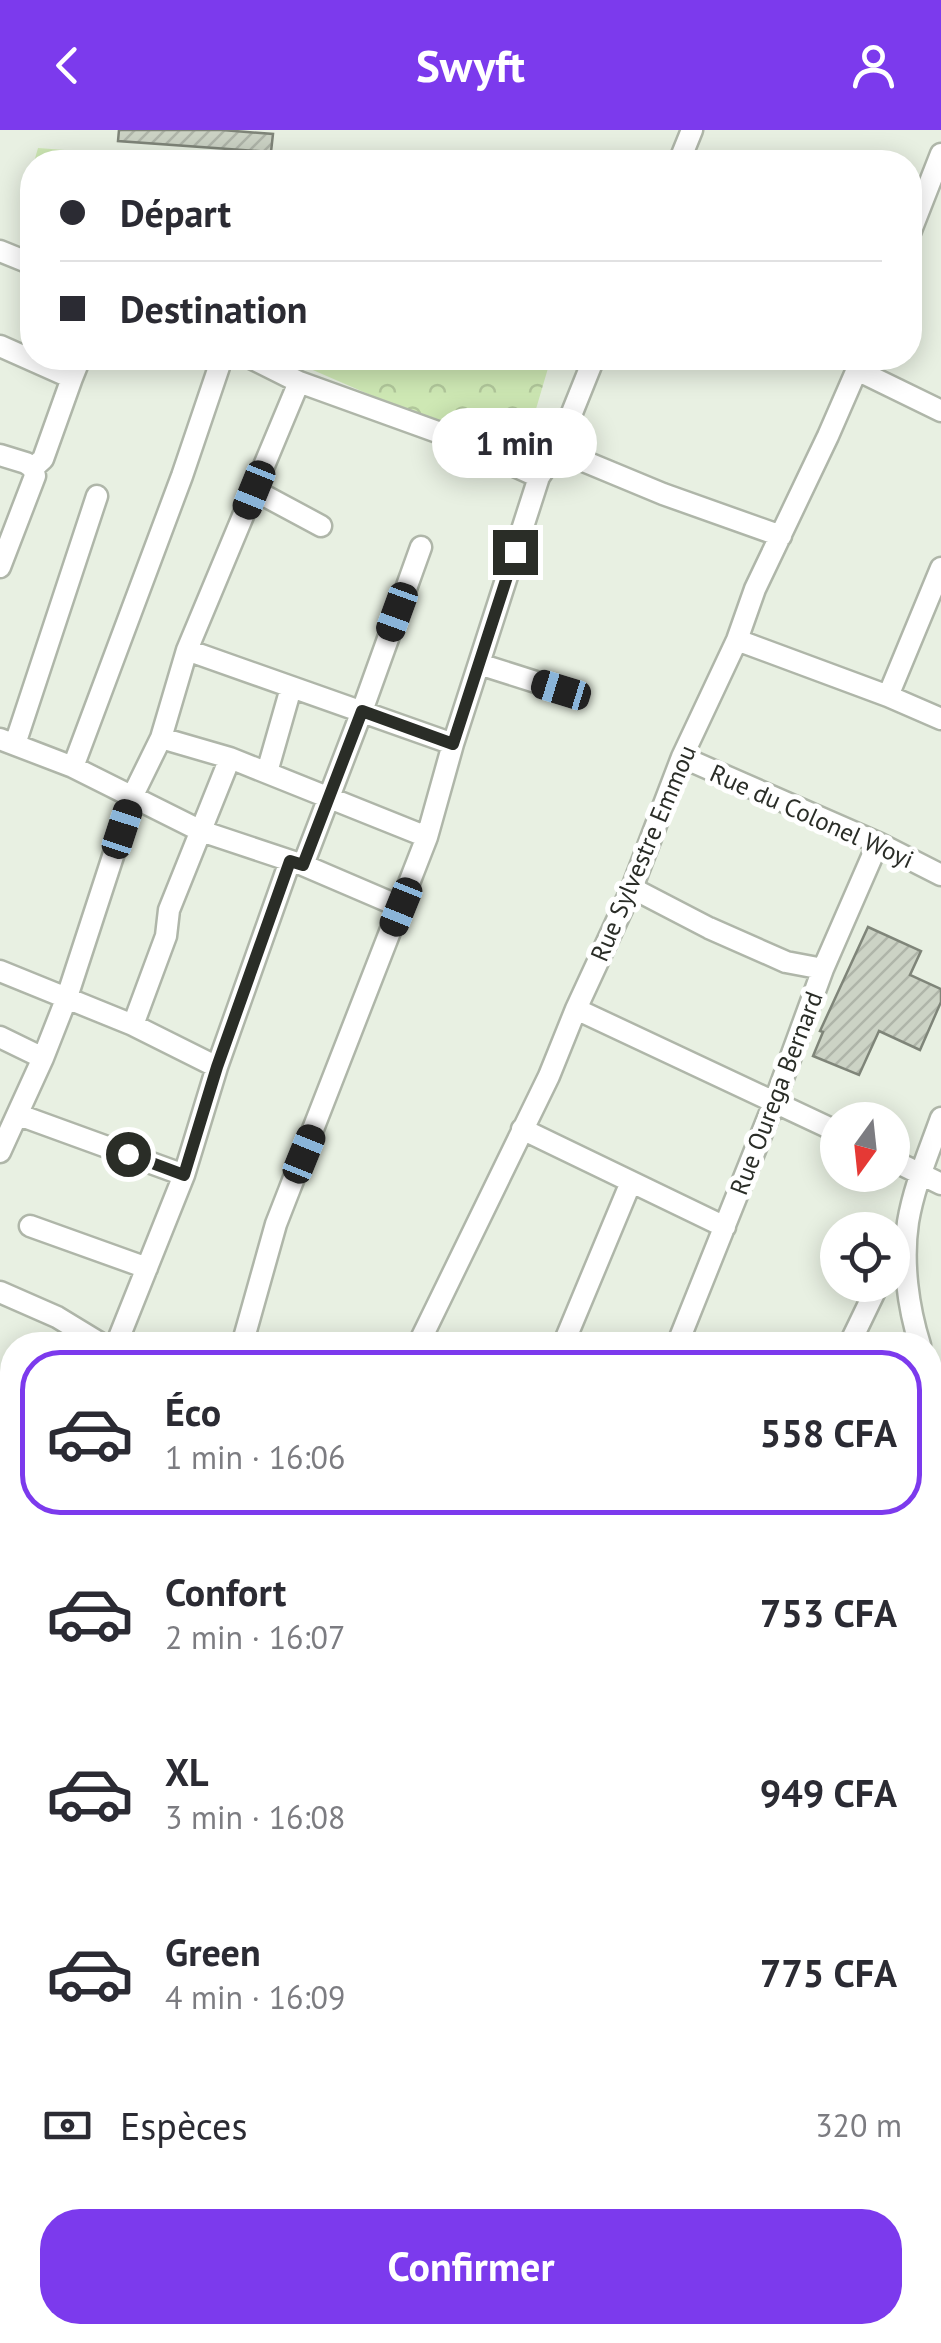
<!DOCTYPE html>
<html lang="fr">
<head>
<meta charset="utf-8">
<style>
	body { margin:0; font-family:"PT Sans",sans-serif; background:#f7f7f7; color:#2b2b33; height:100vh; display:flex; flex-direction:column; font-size:38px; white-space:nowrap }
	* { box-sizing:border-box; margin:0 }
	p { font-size:32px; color:#7c7c81 }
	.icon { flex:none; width:55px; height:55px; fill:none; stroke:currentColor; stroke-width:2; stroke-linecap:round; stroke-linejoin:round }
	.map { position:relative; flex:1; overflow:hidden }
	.drawer { position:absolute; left:0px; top:1202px; width:942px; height:1012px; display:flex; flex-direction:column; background:#fff; border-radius:40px 40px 0 0; box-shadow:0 5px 25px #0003 }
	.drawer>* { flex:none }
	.hud { position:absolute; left:20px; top:20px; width:902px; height:220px; border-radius:40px; box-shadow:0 5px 25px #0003; display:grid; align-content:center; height:220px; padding:0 40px; background:#fff }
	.needle { width:65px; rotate:195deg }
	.controls { position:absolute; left:820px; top:972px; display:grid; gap:20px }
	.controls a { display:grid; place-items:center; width:90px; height:90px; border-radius:50%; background:#fff; box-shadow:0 5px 25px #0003; font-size:50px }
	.end { position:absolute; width:45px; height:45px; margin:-22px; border:12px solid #2a2d27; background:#fff; box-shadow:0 0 0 5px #fff }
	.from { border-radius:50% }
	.bubble { position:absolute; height:70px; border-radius:35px; background:#fff; box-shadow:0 5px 25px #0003; font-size:32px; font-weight:800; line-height:70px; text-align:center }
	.car { position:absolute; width:30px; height:60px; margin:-30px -15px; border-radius:12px; box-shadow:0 0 8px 2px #0007; background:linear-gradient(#222 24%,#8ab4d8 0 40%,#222 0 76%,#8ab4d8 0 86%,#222 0) }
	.hud b { display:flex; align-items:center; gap:35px; height:95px; font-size:38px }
	.hud b+b { border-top:2px solid #e1e1e2 }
	.hud i { width:25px; height:25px; background:#2b2b33 }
	ul { padding:18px 0 0; list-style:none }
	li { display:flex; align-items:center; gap:30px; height:165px; margin:0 20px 15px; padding:0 20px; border:5px solid transparent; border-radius:40px }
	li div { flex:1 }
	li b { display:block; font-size:38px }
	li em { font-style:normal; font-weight:800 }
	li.selected { border-color:#7c3aed }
	li>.icon { width:90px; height:90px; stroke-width:1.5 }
	.pay { display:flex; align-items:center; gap:25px; height:110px; padding:0 40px; font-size:38px }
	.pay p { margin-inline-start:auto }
	.button { display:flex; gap:20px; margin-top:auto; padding:20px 40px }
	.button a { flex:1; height:115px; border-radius:40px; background:#7c3aed; color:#fff; font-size:40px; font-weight:800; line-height:115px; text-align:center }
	header { display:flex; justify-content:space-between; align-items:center; height:130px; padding:0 40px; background:#7c3aed; color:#fff; font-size:45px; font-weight:800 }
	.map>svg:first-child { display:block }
	.park { fill:url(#park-crowns) }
	.building { fill:url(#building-hatch); stroke:#7f8579; stroke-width:2.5 }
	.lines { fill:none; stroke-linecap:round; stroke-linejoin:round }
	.minor-casing { stroke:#afb6a9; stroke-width:25 }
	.minor { stroke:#fff; stroke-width:20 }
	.route { stroke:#2a2d27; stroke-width:12 }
	.labels { text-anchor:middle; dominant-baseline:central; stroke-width:10; stroke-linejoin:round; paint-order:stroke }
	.street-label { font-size:25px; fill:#2a2d27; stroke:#fff }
</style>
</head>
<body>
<header><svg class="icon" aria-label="back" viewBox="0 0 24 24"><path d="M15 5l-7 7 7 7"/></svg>Swyft<svg class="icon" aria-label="person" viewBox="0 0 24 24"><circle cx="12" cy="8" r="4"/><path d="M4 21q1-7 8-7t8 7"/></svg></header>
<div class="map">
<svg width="941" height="2213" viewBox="0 0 941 2213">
	<defs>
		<pattern id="park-crowns" width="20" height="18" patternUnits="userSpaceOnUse" patternTransform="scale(2.5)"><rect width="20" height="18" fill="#cee8b4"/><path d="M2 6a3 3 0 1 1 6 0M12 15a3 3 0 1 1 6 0" fill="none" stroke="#b1c79b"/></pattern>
		<pattern id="building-hatch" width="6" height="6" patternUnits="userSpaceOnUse" patternTransform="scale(2.5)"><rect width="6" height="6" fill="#ccd3c5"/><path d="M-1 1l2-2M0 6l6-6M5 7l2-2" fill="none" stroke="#afb5a9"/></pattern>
	</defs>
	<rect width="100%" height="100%" fill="#e8f0e2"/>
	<path class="park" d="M38,18L226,32H34Z
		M285,228H551L521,330Z"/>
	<path class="building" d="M119,0H222L273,4L271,22L118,11Z
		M868,797L921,821L910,845L941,859V872L920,920L879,901L859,945L813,926L823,902L820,901Z"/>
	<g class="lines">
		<g class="minor-casing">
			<path id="minor" d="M679,32L692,0
				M910,103L941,24
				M0,121L32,134
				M0,216L72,248L80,228
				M857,240L941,281
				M557,320L663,364L781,406
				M0,325L26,333L33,338L35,346L0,437
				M33,338L43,329L72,248
				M539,347L557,320L594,228
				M254,360L321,396
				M737,510L888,566L941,589
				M187,520L453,614
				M479,534L561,560
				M888,566L941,438
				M161,608L230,628L427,707
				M0,609L73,637L201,701L303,735L401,777
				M15,614L97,366
				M682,627L878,713L941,745
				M73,637L182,346L222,228
				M267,642L291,558
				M303,735L362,581L421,417
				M632,758L709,798L786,832L823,839
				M0,841L133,895L217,937
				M576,879L838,1002
				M133,895L166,806L169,780L230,628
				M0,907L43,928
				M19,985L184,1045
				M522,999L725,1097
				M0,1022L43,928L67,867L133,665L161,608L187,520L299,252
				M892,1030L941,1054
				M30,1096L147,1138
				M0,1162L57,1187L103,1215
				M116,1215L184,1045L217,937L290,731
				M242,1215L276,1094L427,707L453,614L539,347L443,304L299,252L251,228
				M418,1215L549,946L576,879L632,758L682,627L737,510L755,459L828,306L862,228
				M563,1215L631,1052
				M677,1215L774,973L823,839L878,713
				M849,1215L878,1155
				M920,1215C908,1177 902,1132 908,1092C914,1056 929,1022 941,988
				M930,1245L941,1278
				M930,1343L941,1320
				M0,1356L12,1364
				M0,1508L12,1480
				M0,1665L12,1642
				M930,1670L941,1647
				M930,1811L941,1816
				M0,1867L12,1872
				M930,2033L941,2008
				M930,2103L941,2108
				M478,2202L502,2213
				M0,2209L12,2173
				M176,2213L181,2202
				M327,2213L333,2202
				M848,2213L853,2202"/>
		</g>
		<use href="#minor" class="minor"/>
	</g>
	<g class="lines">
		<path class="route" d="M128,1024L184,1045L217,937L290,731L303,735L362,581L453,614L515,422"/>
	</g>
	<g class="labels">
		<g class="street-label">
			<text transform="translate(812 686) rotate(24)">Rue du Colonel Woyi</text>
			<text transform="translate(643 723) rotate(-67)">Rue Sylvestre Emmou</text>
			<text transform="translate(776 963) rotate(-69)">Rue Ourega Bernard</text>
		</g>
	</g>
</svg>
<div class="controls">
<a><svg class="needle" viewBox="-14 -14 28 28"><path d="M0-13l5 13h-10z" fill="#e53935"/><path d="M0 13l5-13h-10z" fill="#7c7c81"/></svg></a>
<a><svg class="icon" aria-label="locate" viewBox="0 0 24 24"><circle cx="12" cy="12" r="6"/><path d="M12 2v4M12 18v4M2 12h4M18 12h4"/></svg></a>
</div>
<i class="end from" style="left:128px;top:1024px"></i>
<i class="end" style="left:515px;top:422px"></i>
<div class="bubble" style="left:432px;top:278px;width:165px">1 min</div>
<i class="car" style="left:254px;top:360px;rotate:202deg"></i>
<i class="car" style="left:397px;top:482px;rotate:200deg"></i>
<i class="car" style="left:561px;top:560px;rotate:287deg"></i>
<i class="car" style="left:122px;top:699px;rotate:18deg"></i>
<i class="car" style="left:401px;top:777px;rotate:202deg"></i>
<i class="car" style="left:304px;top:1024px;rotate:22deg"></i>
<div class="hud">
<b><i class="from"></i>Départ</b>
<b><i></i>Destination</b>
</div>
<section class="drawer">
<ul>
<li class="selected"><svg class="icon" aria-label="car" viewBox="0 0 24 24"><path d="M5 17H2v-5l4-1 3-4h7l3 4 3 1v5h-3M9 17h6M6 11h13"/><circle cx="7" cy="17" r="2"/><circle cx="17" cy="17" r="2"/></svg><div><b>Éco</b><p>1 min · 16:06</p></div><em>558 CFA</em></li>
<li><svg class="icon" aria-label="car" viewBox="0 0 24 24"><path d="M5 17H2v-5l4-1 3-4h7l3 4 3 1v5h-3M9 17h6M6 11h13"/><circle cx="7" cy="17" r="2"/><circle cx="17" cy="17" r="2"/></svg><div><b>Confort</b><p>2 min · 16:07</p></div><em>753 CFA</em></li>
<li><svg class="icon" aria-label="car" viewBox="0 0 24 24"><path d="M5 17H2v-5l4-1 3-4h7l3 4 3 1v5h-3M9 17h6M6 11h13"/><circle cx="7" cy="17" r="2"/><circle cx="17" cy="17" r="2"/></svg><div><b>XL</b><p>3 min · 16:08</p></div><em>949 CFA</em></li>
<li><svg class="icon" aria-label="car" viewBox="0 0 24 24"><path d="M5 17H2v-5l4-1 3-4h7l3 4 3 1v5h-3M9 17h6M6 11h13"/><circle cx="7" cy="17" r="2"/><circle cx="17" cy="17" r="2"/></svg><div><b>Green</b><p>4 min · 16:09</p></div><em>775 CFA</em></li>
</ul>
<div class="pay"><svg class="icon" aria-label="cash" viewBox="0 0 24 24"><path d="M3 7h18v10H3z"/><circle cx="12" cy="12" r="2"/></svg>Espèces<p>320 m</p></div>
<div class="button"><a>Confirmer</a></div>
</section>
</div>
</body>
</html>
